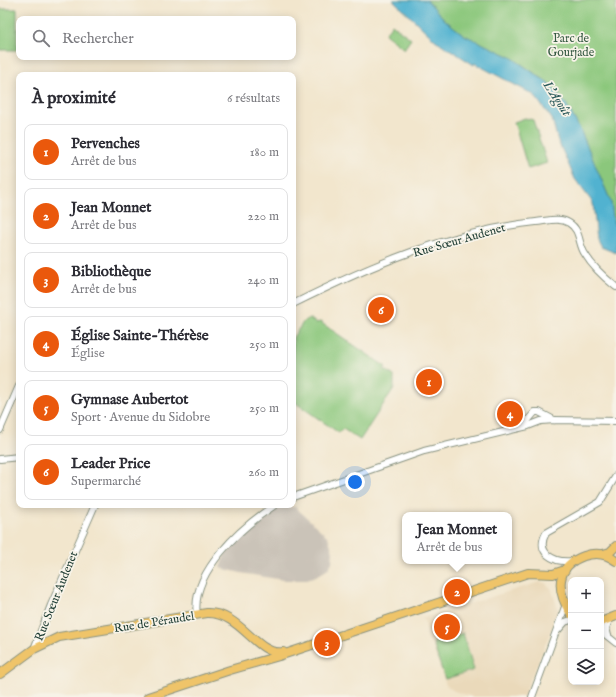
<!DOCTYPE html>
<html lang="fr">
<meta charset="utf-8">
<style>
body{margin:0;font-family:"IM FELL English",serif;background:#f7f7f7;color:#2b2b33}
.controls{position:absolute;right:12px;bottom:12px;display:grid;overflow:hidden;border-radius:8px;box-shadow:0 2px 10px #0003}
.controls button{width:36px;height:36px;display:grid;place-items:center;padding:0;border:0;border-bottom:1px solid #e1e1e2;background:#fff;color:#2b2b33;font:20px sans-serif}
.you{position:absolute;left:355px;top:482px;width:14px;height:14px;margin:-10px;border:3px solid #fff;border-radius:50%;background:#1a73e8;box-shadow:0 0 0 6px #1a73e833}
.badge{display:grid;place-items:center;width:26px;height:26px;border-radius:50%;background:#ea580c;color:#fff;font-size:13px;font-weight:700}
.pin{position:absolute;translate:-50% -50%;border:2px solid #fff;box-shadow:0 1px 4px #0006}
.popup{position:absolute;left:402px;top:512px;width:110px;height:52px;box-sizing:border-box;display:grid;place-content:center;border-radius:8px;background:#fff;filter:drop-shadow(0 1px 3px #0005);font-size:13px;white-space:nowrap;color:#7c7c81}
.popup b{font-size:15px;color:#2b2b33}
.popup::after{content:'';position:absolute;left:50%;top:100%;margin-left:-8px;border:8px solid transparent;border-top-color:#fff}
.list{margin:0;padding:0;list-style:none}
h2{display:flex;justify-content:space-between;align-items:center;height:52px;margin:0;padding:0 16px;font-size:17px}
h2 small{font-size:13px;font-weight:400;color:#7c7c81}
.list li{display:grid;grid-template-columns:26px 1fr auto;gap:12px;align-items:center;box-sizing:border-box;height:56px;margin:0 8px 8px;padding:0 8px;border:1px solid #e1e1e2;border-radius:8px}
.list b{display:block;font-size:15px;white-space:nowrap}
.list p{margin:0;font-size:13px;white-space:nowrap;color:#7c7c81}
.list em{font-size:13px;font-style:normal;color:#7c7c81}
.icon{flex:none;width:22px;height:22px;fill:none;stroke:currentColor;stroke-width:2;stroke-linecap:round;stroke-linejoin:round}
.map{position:relative;flex:none;width:616px;height:697px;overflow:hidden}
.search{position:absolute;background:#fff;box-shadow:0 2px 10px #0003;left:16px;top:16px;width:280px;height:44px;display:flex;align-items:center;gap:10px;box-sizing:border-box;padding:0 14px;border-radius:8px;color:#7c7c81;font-size:15px}
.panel{position:absolute;background:#fff;box-shadow:0 2px 10px #0003;left:16px;top:72px;width:280px;height:436px;border-radius:8px}
.map>svg:first-child{display:block}
.built{fill:#ead9ba}
.industrial{fill:#cac3b8}
.green{fill:#8bc77c;stroke:#558258}
.water{fill:#51b2d0;stroke:#387882}
.lines{fill:none;stroke-linecap:round;stroke-linejoin:round}
.minor-casing{stroke:#889280;stroke-width:8}
.major-casing{stroke:#889280;stroke-width:10}
.minor{stroke:#fff;stroke-width:6}
.major{stroke:#efc469;stroke-width:8}
.labels{text-anchor:middle;stroke-width:3.5;stroke-linejoin:round;paint-order:stroke}
.park-label{font-size:12px;fill:#355942;stroke:#f7f3e8}
.street-label{font-size:12px;fill:#1f3d34;stroke:#f7f3e8}
.water-label{font-size:13px;font-style:italic;fill:#2c5a5b;stroke:#f7f3e8}
</style>
<div class="map">
<svg width="616" height="697" viewBox="0 0 616 697">
<rect width="100%" height="100%" fill="#f7f3e8"/>
<filter id="ink" filterUnits="userSpaceOnUse"><feTurbulence type="fractalNoise" baseFrequency=".025" numOctaves="2"/><feDisplacementMap in="SourceGraphic" scale="8" xChannelSelector="R" yChannelSelector="G"/><feConvolveMatrix kernelMatrix="1 2 1 2 8 2 1 2 1" color-interpolation-filters="sRGB"/></filter>
<filter id="wash" filterUnits="userSpaceOnUse"><feTurbulence type="fractalNoise" baseFrequency=".012" numOctaves="4" result="noise"/><feDisplacementMap in="SourceGraphic" scale="16" xChannelSelector="R" yChannelSelector="G"/><feGaussianBlur stdDeviation="0.9" result="paint"/><feColorMatrix in="noise" values="0 0 0 0 0 0 0 0 0 0 0 0 0 0 0 0 0 1.4 0 .05"/><feComposite in="paint" operator="in"/></filter>
<g filter="url(#wash)">
<rect width="100%" height="100%" fill="#f2e6cd"/>
<path class="built" d="M540,582L545,583L551,588L559,612L523,697H473L454,691L446,685L423,618Z"/>
<path class="industrial" d="M280,506L295,507L328,537L333,552L332,562L328,569L319,575L304,580H283L241,573L220,568L225,554L242,534Z"/>
<g class="green">
<path d="M427,0H616V226L614,224L611,202L579,127L566,104L549,83L511,57L464,35L445,20Z"/>
<rect x="0" y="9" width="17" height="41"/>
<path d="M392,24L411,39L404,49L385,34Z"/>
<path d="M525,118L533,120L547,163L528,169L514,122Z"/>
<path d="M309,318L316,323L320,322L386,367L384,369L394,376V388L360,440L343,429L339,433L293,401V337L304,321Z"/>
<path d="M463,633L474,670L445,679L433,643Z"/>
</g>
<path class="water" d="M393,0H427L445,20L464,35L511,57L548,83L566,104L579,127L611,202L614,224L616,226V253L601,247L597,239L593,203L575,179L558,141L552,119L534,95L474,63V65L435,40Z"/>
</g>
<g filter="url(#ink)">
<g class="lines">
<g class="minor-casing">
<g id="minor">
<path d="M293,304C369,266 451,231 536,222C547,221 560,217 569,223C581,230 578,244 585,254C592,266 606,279 616,287"/>
<path d="M523,426L535,412H539L554,420"/>
<path d="M0,430L19,386"/>
<path d="M0,459L19,457"/>
<path d="M293,497L424,451L528,426L541,421L555,420L616,421"/>
<path d="M572,561C554,563 535,553 546,533L600,502L616,476"/>
<path d="M197,615C190,572 243,526 275,505"/>
<path d="M558,630L565,622L571,620"/>
<path d="M601,631L616,643"/>
<path d="M608,636L606,628L609,620"/>
<path d="M34,649L51,605L95,505"/>
<path d="M532,697L566,604"/>
</g>
</g>
<g class="major-casing">
<g id="major">
<path d="M603,554L610,552L616,546"/>
<path d="M571,614C556,591 555,566 584,556C596,552 606,553 616,561"/>
<path d="M601,622L616,616"/>
<path d="M0,674L34,649L59,637L207,613C241,612 257,657 283,652"/>
<path d="M148,697L230,670L279,656L528,573L553,574L565,570"/>
</g>
</g>
<use href="#minor" class="minor"/>
<use href="#major" class="major"/>
</g>
</g>
<g class="labels">
<g class="park-label">
<text x="571" y="42">Parc de<tspan x="571" dy="14">Gourjade</tspan></text>
</g>
<g class="street-label">
<text transform="translate(459 240) rotate(-16)" y="4">Rue Sœur Audenet</text>
<text transform="translate(56 596) rotate(-68)" y="4">Rue Sœur Audenet</text>
<text transform="translate(154 622) rotate(-9)" y="4">Rue de Péraudel</text>
</g>
<g class="water-label">
<text transform="translate(558 98) rotate(56)" y="5">L'Agoût</text>
</g>
</g>
</svg>
<div class="controls">
<button>+</button>
<button>−</button>
<button><svg class="icon" aria-label="layers" viewBox="0 0 24 24"><path d="M12 4l9 5-9 5-9-5zM3 14l9 5 9-5"/></svg></button>
</div>
<div class="you"></div>
<div class="pin badge" style="left:429px;top:382px">1</div>
<div class="pin badge" style="left:457px;top:592px">2</div>
<div class="popup"><b>Jean Monnet</b>Arrêt de bus</div>
<div class="pin badge" style="left:327px;top:643px">3</div>
<div class="pin badge" style="left:510px;top:414px">4</div>
<div class="pin badge" style="left:447px;top:627px">5</div>
<div class="pin badge" style="left:381px;top:310px">6</div>
<div class="search"><svg class="icon" aria-label="search" viewBox="0 0 24 24"><circle cx="10" cy="10" r="6"/><path d="M15 15l6 6"/></svg>Rechercher</div>
<section class="panel">
<h2>À proximité<small>6 résultats</small></h2>
<ul class="list">
<li><span class="badge">1</span><div><b>Pervenches</b><p>Arrêt de bus</p></div><em>180 m</em></li>
<li><span class="badge">2</span><div><b>Jean Monnet</b><p>Arrêt de bus</p></div><em>220 m</em></li>
<li><span class="badge">3</span><div><b>Bibliothèque</b><p>Arrêt de bus</p></div><em>240 m</em></li>
<li><span class="badge">4</span><div><b>Église Sainte-Thérèse</b><p>Église</p></div><em>250 m</em></li>
<li><span class="badge">5</span><div><b>Gymnase Aubertot</b><p>Sport · Avenue du Sidobre</p></div><em>250 m</em></li>
<li><span class="badge">6</span><div><b>Leader Price</b><p>Supermarché</p></div><em>260 m</em></li>
</ul>
</section>
</div>
